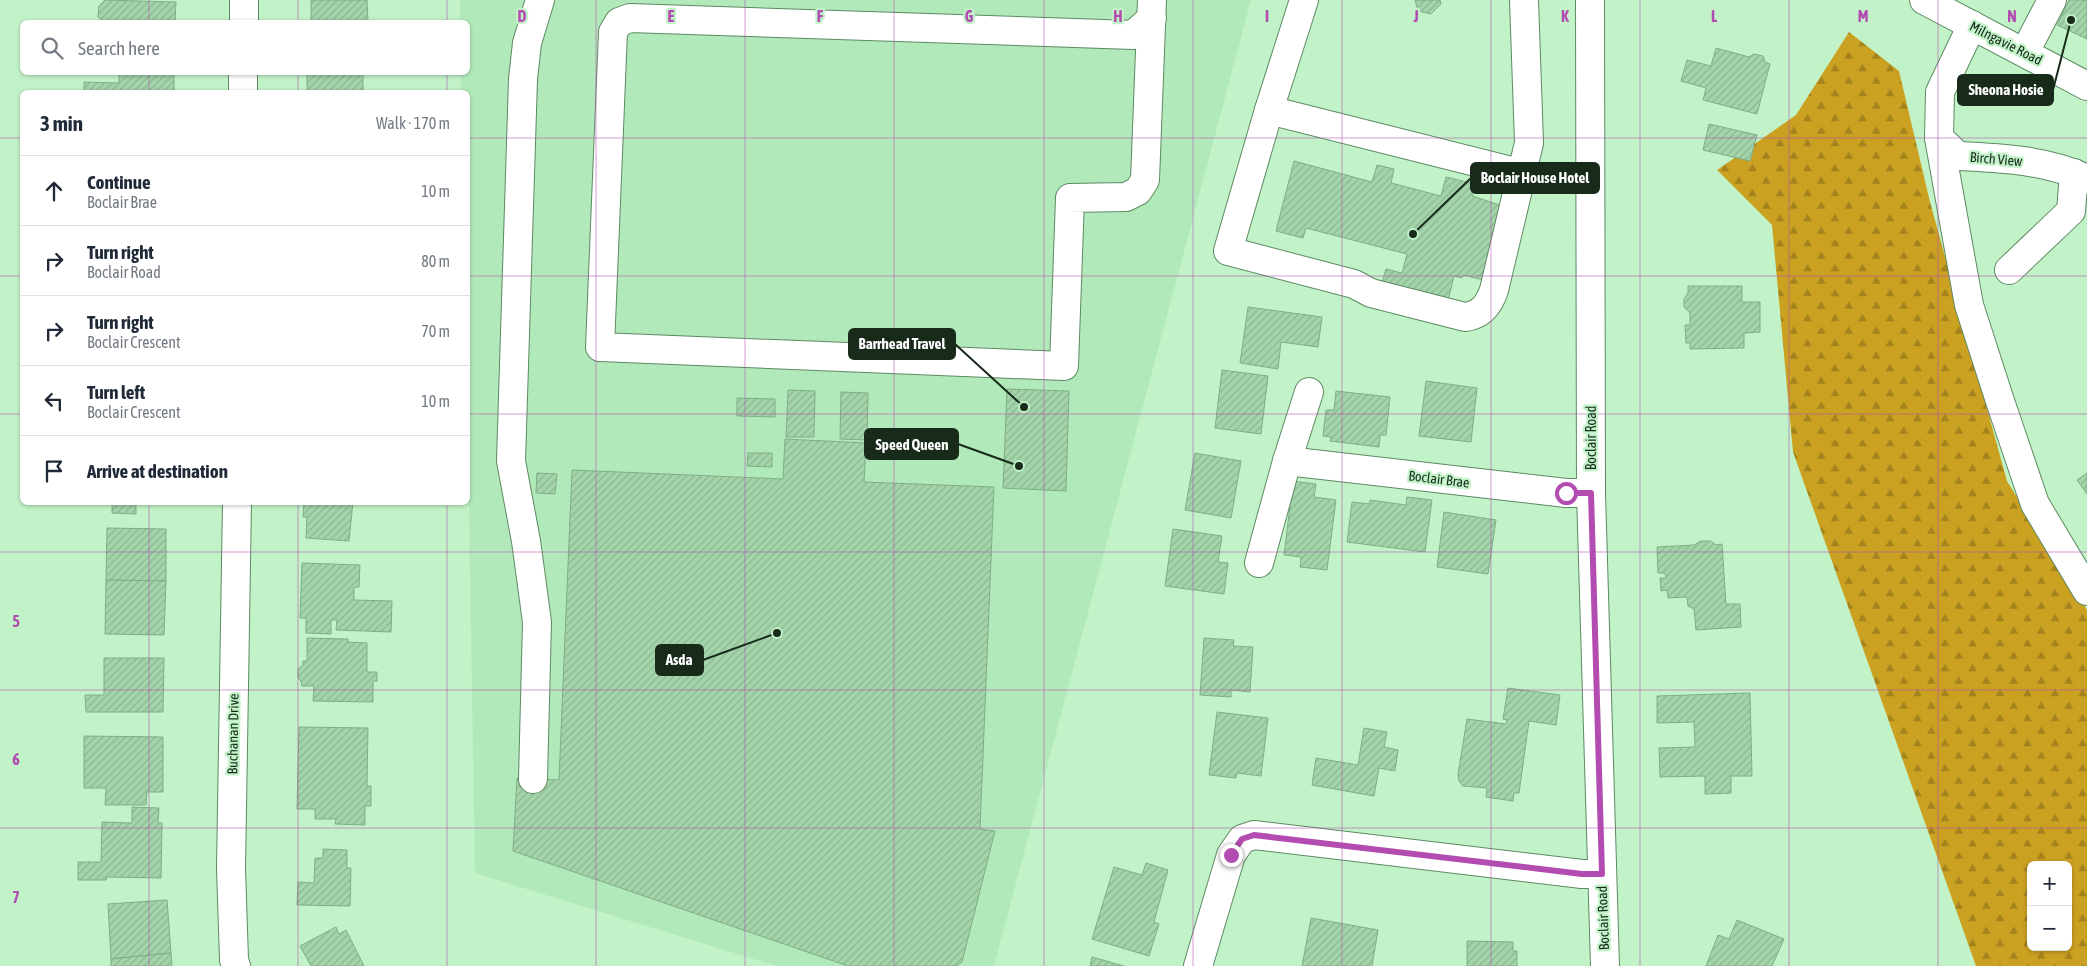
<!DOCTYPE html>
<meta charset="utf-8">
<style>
body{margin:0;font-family:"Asap Condensed",sans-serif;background:#f2f2f3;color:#1f2937}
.controls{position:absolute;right:15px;bottom:15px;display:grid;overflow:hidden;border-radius:8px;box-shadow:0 1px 4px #0004}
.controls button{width:45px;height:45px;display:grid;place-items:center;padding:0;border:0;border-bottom:1px solid #e0e1e3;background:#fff;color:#1f2937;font:25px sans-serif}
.stop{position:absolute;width:15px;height:15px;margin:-11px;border:4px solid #b24cb0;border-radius:50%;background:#fff}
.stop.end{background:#b24cb0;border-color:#fff;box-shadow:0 1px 5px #0008}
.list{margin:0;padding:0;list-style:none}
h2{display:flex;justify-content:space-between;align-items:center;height:65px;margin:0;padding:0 20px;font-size:21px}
h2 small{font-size:16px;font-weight:400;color:#747a83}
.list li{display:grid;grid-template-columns:32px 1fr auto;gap:15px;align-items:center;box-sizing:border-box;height:70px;padding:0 20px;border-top:1px solid #e0e1e3}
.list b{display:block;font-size:19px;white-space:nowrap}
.list p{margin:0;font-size:16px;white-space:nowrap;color:#747a83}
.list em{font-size:16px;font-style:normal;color:#747a83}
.icon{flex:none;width:28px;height:28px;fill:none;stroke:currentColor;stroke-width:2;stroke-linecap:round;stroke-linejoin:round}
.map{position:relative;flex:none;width:2087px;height:966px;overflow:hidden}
.search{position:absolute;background:#fff;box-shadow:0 1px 4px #0004;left:20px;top:20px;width:450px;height:55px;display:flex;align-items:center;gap:12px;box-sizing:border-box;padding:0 18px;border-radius:8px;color:#747a83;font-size:19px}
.panel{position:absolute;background:#fff;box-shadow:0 1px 4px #0004;left:20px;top:90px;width:450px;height:415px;border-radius:8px}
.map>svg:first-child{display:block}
.built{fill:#b2e9ba}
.forest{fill:url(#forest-firs);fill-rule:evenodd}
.building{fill:url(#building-hatch);stroke:#7fae86}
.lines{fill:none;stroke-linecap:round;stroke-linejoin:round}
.minor-casing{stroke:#5c8a63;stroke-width:30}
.major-casing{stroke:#5c8a63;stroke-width:30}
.minor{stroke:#fff;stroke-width:28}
.major{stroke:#fff;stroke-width:28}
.route{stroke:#b24cb0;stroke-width:6}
.grid{fill:none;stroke:#b24cb0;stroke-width:1;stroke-opacity:0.55}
.labels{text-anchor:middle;stroke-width:4.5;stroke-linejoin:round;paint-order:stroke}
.street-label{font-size:14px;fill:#182b1b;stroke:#c2f3c8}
.grid-label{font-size:16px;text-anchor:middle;font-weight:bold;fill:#b24cb0;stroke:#c2f3c8;stroke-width:4.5;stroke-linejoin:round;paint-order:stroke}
.leader{fill:none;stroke:#182b1b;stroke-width:2}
.callout-dot{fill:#182b1b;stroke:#c2f3c8;stroke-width:2}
.callout{fill:#182b1b;stroke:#182b1b;stroke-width:2}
.callout-label{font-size:15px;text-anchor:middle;font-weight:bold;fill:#fff}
</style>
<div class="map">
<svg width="2087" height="966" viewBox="0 0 2087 966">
<defs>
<pattern id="forest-firs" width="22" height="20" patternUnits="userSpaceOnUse" patternTransform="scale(1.25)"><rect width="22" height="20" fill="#cba122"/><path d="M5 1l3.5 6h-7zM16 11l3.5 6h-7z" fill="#a4831d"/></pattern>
<pattern id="building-hatch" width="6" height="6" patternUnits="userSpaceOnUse" patternTransform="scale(1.25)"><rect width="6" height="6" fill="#a3d4aa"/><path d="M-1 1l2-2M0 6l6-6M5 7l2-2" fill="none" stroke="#8cb692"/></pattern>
</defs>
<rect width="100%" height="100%" fill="#c2f3c8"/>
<path class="built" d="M460,0H1251L994,966H776L475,873L468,455V92H461V73L468,72V22H460Z"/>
<path class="forest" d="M1849,32L1899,71L1930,202L2007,481L2087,610V966H1976L1793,452L1772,225L1717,170L1796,115ZM2031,865H2068V947H2031Z"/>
<g class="building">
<path d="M105,0L176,2L175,22H106L98,17L99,6Z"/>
<path d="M311,0H367L368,22H311Z"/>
<path d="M1415,0H1440L1441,4L1431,14L1418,11Z"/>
<path d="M2069,0H2087V39L2057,25Z"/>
<path d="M1716,48L1749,57L1754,54L1763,56L1765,62L1770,64L1757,114L1703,100L1706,88L1681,81L1687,60L1711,66Z"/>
<path d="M119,72H174V92H84V82L119,83Z"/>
<rect x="307" y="72" width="56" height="20"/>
<path d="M1709,124L1757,135L1750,161L1703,150Z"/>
<path d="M1294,161L1372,182L1377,165L1394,169L1391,183L1441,196L1446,177L1475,184L1472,196L1506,207L1487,281L1463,275L1462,278L1454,276L1447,305L1381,286L1386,269L1402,273L1407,254L1306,228L1303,238L1276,231Z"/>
<path d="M1688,286H1742V302H1760V332L1744,333V348L1690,349V343H1686L1685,325H1690V313L1684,307V299L1688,293Z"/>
<path d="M1248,307L1322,317L1318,347L1281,342L1278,369L1240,363Z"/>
<path d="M1222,370L1268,376L1261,434L1215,428Z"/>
<path d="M1426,381L1477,388L1471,442L1419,436Z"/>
<path d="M1007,389L1069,391L1066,491L1003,488Z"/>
<path d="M788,390L815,391L814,437H786Z"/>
<path d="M1336,391L1390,397L1386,435H1380L1379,447L1330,441L1331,437L1323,436L1326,410H1334Z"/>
<path d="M841,392L868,393L867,440L840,439Z"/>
<path d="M737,398L775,399V417L737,416Z"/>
<path d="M785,439L866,443L864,482L994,487L980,829L995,831L962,962L956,966H848L513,851L517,778L559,780L572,470L783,479Z"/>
<path d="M748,453H772V467L747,466Z"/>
<path d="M1195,453L1241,461L1231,518L1185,510Z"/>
<path d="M537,473L557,474L555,494L536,493Z"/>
<path d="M2087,473V494L2077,480Z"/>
<path d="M1293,481L1316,484L1314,497L1336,500L1327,570L1300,567L1301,557L1284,555Z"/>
<path d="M1407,497L1432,500L1425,552L1347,542L1352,502L1369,504L1370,500L1406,505Z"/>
<path d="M112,502H136V514L112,513Z"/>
<path d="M304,502H353L349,541L306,538L307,517H303Z"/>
<path d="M1444,512L1496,520L1488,574L1437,567Z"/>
<path d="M107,528L166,529V581L106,580Z"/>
<path d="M1173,529L1222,536L1218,562L1228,563L1224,594L1165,586Z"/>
<path d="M1701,541H1711L1716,545L1722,544L1726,604H1740L1741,627L1696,630L1694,609L1688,606L1687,597L1668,598L1667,590L1661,591L1660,578H1666L1665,573H1658L1657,547L1694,545Z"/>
<path d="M302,563L360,565L359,587H354V600L392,601L391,632L336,630L337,620H331V634L306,633V618H300Z"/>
<path d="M106,580L166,581L164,635L105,634Z"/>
<path d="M307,638L348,639V642L367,643V672H377V681H373V702L313,701L314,686H302L301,681L298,678V669L303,665V661H307Z"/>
<path d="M1204,638L1234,640L1233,646L1253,647L1250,692L1231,690V697L1200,695Z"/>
<path d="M104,658H164L163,712H86L85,695H104Z"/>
<path d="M1508,688L1560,695L1556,725L1529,721L1519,793H1514L1513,801L1486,797L1487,788L1463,786L1459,781L1458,774L1467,719L1506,724L1507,720L1503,719Z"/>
<path d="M1750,693L1752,776H1731V793L1705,794V776L1660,777L1659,748L1695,747L1694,722L1657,723V696Z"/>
<path d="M1217,712L1268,718L1261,776L1237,773L1236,778L1209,775Z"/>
<path d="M299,727L368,728L367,786H371V806H365V825L335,824L336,819H315V809H297Z"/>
<path d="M1364,728L1387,732L1384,747L1398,750L1395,771L1379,768L1374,796L1312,785L1316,758L1358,765Z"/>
<path d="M84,736L163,737V792H147L146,805H105L106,788H84Z"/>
<path d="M132,807L159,808L158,823H162L161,878L107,877L106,880H78V862H101L102,822L132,823Z"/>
<path d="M323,849L347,850V868H351L350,906L297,905L298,882L314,883L315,858H323Z"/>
<path d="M1146,863L1168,870L1154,922L1159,924L1149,956L1092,939L1114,867L1142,875Z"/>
<path d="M167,900L171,953L111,959L108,904Z"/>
<path d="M1311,918L1378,930L1372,966H1302Z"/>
<path d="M1737,920L1784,939L1772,966H1706L1718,935L1729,939Z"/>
<path d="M336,927L339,934L346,930L364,966H311L300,946Z"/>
<path d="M1467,941L1513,942V951H1517V966H1467Z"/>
<path d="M171,953L172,966H111V959Z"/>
<path d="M1092,957L1124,966H1090Z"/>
</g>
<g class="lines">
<g class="minor-casing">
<g id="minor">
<path d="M1304,0L1269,110L1523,174"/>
<path d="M1152,18L1133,35L630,18L619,22L613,32L600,347L1064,366L1070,198L1126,197L1138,191L1145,180L1152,0"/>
<path d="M244,22V0"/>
<path d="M1972,25L1940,92L1939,138L1958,156C2002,158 2047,160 2087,179"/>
<path d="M2025,52L2052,0"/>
<path d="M243,92V72"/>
<path d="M1269,110L1228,251L1354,284L1371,293L1465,317C1481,315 1489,305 1494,290L1529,143L1524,0"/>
<path d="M1939,138L1969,305L2000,401L2035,504L2087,591"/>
<path d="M2009,270L2071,211L2074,173"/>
<path d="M1287,461L1566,493H1591"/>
<path d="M1259,563L1287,461L1309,392"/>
<path d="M533,779L537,622L526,541L511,461L523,79L527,43L540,0"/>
<path d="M236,966L234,960L231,869L237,502"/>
<path d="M1198,966L1231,855L1242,839L1254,835L1582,874H1602"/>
</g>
</g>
<g class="major-casing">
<g id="major">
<path d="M1590,0L1591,493L1605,966"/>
<path d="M1924,0L2087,86"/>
</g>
</g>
<use href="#minor" class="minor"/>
<use href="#major" class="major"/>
</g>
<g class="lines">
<path class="route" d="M1231,855L1242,839L1254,835L1582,874H1602L1591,493H1566"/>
</g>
<path class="grid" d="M149,0V22M298,0V22M447,0V22M596,0V966M745,0V966M894,0V966M1044,0V966M1193,0V966M1342,0V966M1491,0V966M1640,0V966M1789,0V966M1938,0V966M149,72V92M298,72V92M447,72V92M0,138H22M468,138H2087M0,276H22M468,276H2087M0,414H22M468,414H2087M149,502V966M298,502V966M447,502V966M0,552H2087M0,690H2087M0,828H2087"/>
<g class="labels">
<g class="street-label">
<text transform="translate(2006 43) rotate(27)" y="5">Milngavie Road</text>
<text transform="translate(1996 159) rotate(5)" y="5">Birch View</text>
<text transform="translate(1591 438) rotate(-90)" y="5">Boclair Road</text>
<text transform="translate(1439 479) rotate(7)" y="5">Boclair Brae</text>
<text transform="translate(233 734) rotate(-89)" y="5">Buchanan Drive</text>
<text transform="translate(1603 918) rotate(-92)" y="5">Boclair Road</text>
</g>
</g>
<g class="grid-label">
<text x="522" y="22">D</text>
<text x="671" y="22">E</text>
<text x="820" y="22">F</text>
<text x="969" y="22">G</text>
<text x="1118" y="22">H</text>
<text x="1267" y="22">I</text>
<text x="1416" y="22">J</text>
<text x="1565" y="22">K</text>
<text x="1714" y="22">L</text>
<text x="1863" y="22">M</text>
<text x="2012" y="22">N</text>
<text x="16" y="627">5</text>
<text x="16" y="765">6</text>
<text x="16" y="903">7</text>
</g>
<path class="leader" d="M2071 20L2053 90M1413 234L1471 178M1024 407L955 344M1019 466L958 444M777 633L703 660"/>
<g class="callout-dot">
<circle cx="2071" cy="20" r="5"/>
<circle cx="1413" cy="234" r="5"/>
<circle cx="1024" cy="407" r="5"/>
<circle cx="1019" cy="466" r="5"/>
<circle cx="777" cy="633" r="5"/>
</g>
<g class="callout">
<rect x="1958" y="75" width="95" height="30" rx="5"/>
<rect x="1471" y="163" width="128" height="30" rx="5"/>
<rect x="849" y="329" width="106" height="30" rx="5"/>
<rect x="865" y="429" width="93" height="30" rx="5"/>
<rect x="656" y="645" width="47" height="30" rx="5"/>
</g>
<g class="callout-label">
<text x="2006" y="95">Sheona Hosie</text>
<text x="1535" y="183">Boclair House Hotel</text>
<text x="902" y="349">Barrhead Travel</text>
<text x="912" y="450">Speed Queen</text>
<text x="679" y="665">Asda</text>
</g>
</svg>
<div class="controls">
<button>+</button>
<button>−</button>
</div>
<div class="stop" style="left:1566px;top:493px"></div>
<div class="stop end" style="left:1231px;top:855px"></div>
<div class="search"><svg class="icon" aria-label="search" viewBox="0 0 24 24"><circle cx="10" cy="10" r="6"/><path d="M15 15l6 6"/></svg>Search here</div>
<section class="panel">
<h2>3 min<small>Walk · 170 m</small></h2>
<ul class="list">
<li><svg class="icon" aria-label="ahead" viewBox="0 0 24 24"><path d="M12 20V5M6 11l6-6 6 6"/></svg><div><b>Continue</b><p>Boclair Brae</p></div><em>10 m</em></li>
<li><svg class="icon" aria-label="right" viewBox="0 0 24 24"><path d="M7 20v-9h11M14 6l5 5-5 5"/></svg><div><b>Turn right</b><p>Boclair Road</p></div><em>80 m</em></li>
<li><svg class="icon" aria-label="right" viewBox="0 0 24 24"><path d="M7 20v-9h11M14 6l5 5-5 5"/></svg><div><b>Turn right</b><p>Boclair Crescent</p></div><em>70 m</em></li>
<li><svg class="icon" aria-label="left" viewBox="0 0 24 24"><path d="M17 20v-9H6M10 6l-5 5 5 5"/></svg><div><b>Turn left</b><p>Boclair Crescent</p></div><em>10 m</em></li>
<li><svg class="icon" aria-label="arrive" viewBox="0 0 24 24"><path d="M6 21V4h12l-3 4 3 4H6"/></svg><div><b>Arrive at destination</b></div></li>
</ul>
</section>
</div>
